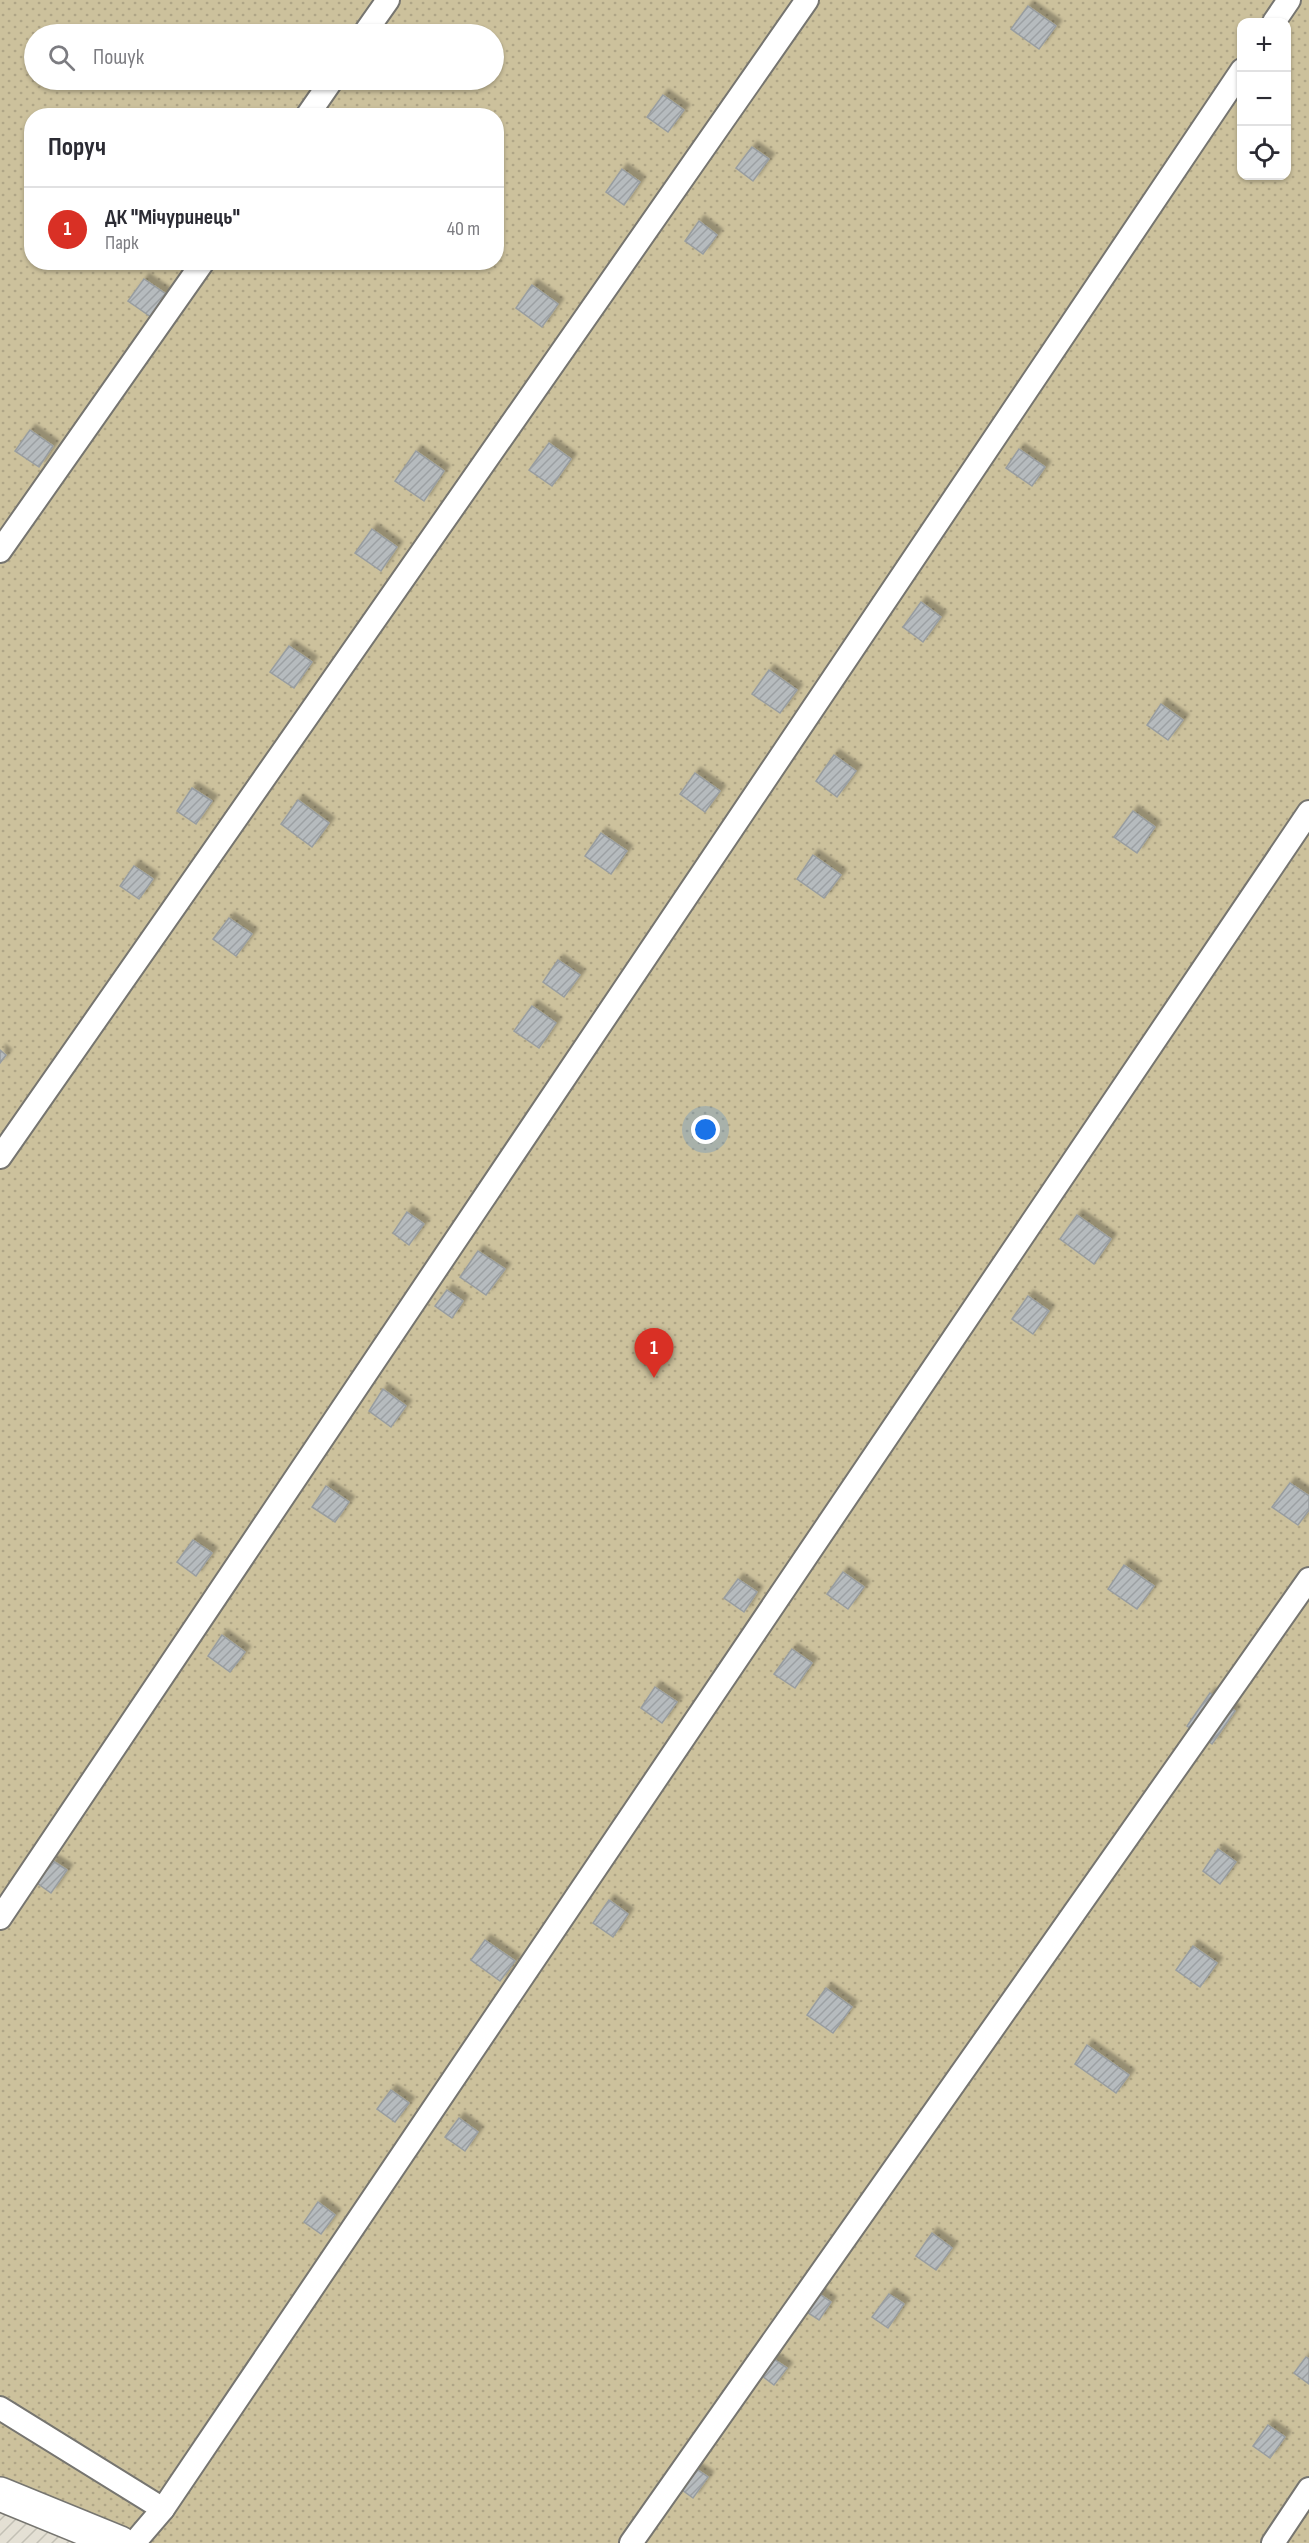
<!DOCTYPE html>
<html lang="uk">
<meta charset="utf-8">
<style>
body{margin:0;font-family:"Sofia Sans Condensed",sans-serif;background:#f2f2f3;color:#2b2b33}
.controls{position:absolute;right:18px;top:18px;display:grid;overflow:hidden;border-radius:12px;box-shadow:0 2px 4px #0004}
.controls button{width:54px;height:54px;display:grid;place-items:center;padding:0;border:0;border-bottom:2px solid #e1e1e2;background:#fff;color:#2b2b33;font:30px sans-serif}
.you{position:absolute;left:706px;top:1130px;width:21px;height:21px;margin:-15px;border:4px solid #fff;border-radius:50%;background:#1a73e8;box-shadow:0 0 0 9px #1a73e833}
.badge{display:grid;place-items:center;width:39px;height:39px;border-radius:50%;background:#d93025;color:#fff;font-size:20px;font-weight:700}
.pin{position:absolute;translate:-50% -50px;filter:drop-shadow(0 2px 3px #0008)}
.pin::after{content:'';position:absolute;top:32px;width:21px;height:18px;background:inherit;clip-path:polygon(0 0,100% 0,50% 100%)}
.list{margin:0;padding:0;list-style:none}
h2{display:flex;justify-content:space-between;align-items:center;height:78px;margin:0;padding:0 24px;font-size:26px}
h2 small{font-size:20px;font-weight:400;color:#7c7c81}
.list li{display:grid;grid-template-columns:39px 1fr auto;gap:18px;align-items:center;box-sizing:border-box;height:84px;padding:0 24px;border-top:2px solid #e1e1e2}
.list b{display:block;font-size:22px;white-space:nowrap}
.list p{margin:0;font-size:20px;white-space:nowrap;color:#7c7c81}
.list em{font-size:20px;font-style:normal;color:#7c7c81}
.icon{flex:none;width:33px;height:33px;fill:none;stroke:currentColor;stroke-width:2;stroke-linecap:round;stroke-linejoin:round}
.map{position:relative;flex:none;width:1309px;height:2543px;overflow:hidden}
.search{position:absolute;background:#fff;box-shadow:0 2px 4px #0004;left:24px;top:24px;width:480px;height:66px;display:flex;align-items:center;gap:15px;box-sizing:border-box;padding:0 21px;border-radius:33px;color:#7c7c81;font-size:22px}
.panel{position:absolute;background:#fff;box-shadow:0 2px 4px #0004;left:24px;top:108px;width:480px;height:162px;border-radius:24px}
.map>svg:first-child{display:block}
.industrial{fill:url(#industrial-furrows)}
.garden{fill:url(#garden-dots);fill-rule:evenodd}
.building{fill:url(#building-hatch);stroke:#989da0;stroke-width:1.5;filter:url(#shadow)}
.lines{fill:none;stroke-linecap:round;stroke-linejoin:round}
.service-casing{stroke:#767570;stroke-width:26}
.minor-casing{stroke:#767570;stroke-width:36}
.service{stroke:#fff;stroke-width:22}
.minor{stroke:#fff;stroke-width:33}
</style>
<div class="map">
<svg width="1309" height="2543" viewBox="0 0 1309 2543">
<defs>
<pattern id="industrial-furrows" width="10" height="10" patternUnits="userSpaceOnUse" patternTransform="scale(1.5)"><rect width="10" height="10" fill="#e4e0d4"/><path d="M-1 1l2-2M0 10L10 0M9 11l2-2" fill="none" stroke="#c3c0b5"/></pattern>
<pattern id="garden-dots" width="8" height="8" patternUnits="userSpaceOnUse" patternTransform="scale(1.5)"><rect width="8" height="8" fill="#ccc19c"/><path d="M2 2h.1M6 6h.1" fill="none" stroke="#afa586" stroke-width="1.8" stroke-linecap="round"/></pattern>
<pattern id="building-hatch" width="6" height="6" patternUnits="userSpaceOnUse" patternTransform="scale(1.5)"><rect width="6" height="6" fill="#b6bbbe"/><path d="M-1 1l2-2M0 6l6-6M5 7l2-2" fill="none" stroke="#9ca0a3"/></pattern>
<filter id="shadow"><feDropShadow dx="5.5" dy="-5.5" stdDeviation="1.5" flood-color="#0004"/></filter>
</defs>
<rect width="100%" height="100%" fill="#eeede7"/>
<path class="industrial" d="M0,2494L120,2543H0Z"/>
<path class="garden" d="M0,0H1309V2543H120L0,2494ZM1242,22H1286V176H1242ZM34,34H494V80H34ZM32,116H496V262H32Z"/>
<g class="building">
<path d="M1028,6L1056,26L1039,49L1011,29Z"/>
<path d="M663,95L684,110L668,132L647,117Z"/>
<path d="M752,147L769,159L753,181L736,168Z"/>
<path d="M622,169L640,182L624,205L606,192Z"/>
<path d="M699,221L717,235L703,254L685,241Z"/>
<path d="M144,279L166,294L151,317L128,301Z"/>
<path d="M532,285L558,304L542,327L516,308Z"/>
<path d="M30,430L53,446L39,467L15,451Z"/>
<path d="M549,443L571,459L552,486L529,470Z"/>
<path d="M1019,449L1045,467L1032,486L1006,468Z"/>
<path d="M416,451L444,471L424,501L395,481Z"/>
<path d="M372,529L397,547L381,571L355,553Z"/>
<path d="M921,602L941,617L923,642L903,627Z"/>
<path d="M289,646L312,662L294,688L270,672Z"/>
<path d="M769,670L797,690L780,713L752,694Z"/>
<path d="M1161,704L1183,720L1168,740L1147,725Z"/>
<path d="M834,755L856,771L837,797L816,781Z"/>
<path d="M695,773L720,791L705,812L680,794Z"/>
<path d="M192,788L212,801L196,824L177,811Z"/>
<path d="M298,800L329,823L312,847L281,824Z"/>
<path d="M1133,811L1155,827L1137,853L1114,837Z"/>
<path d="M601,833L627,851L611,874L585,856Z"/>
<path d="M813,855L841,875L824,898L797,879Z"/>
<path d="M134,866L153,879L139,899L120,886Z"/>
<path d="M229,918L252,934L236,956L213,939Z"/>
<path d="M558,960L580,975L564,997L543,982Z"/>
<path d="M532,1006L556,1023L539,1048L514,1031Z"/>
<path d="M0,1050L6,1055L0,1063Z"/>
<path d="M407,1212L424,1224L409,1245L393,1233Z"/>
<path d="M1077,1215L1111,1239L1094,1264L1060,1239Z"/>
<path d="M478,1251L505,1269L486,1295L460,1277Z"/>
<path d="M447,1290L463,1301L452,1318L435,1306Z"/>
<path d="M1028,1296L1049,1311L1033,1334L1012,1319Z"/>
<path d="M383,1389L406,1406L391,1427L369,1411Z"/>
<path d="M1290,1483L1309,1496V1510L1298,1525L1272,1507Z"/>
<path d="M326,1486L349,1502L335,1522L312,1507Z"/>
<path d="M193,1540L212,1553L196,1576L177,1562Z"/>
<path d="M1124,1565L1154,1586L1137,1609L1108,1589Z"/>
<path d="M843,1572L864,1587L848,1609L827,1594Z"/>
<path d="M738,1579L757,1592L744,1612L724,1598Z"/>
<path d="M222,1635L245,1652L230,1672L208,1656Z"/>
<path d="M792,1649L812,1663L795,1688L774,1674Z"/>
<path d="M655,1687L677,1702L662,1723L641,1708Z"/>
<path d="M1210,1693L1235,1711L1212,1744L1187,1726Z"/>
<path d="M1218,1849L1236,1862L1220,1884L1203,1871Z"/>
<path d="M53,1861L67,1870L51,1893L37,1883Z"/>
<path d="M609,1900L628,1914L613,1937L593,1923Z"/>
<path d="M485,1940L515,1961L500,1981L471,1960Z"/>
<path d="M1193,1946L1217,1963L1200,1987L1176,1970Z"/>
<path d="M826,1988L852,2007L833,2033L807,2015Z"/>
<path d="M1087,2045L1129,2075L1116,2093L1075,2064Z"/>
<path d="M391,2090L409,2103L395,2122L377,2109Z"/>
<path d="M459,2118L478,2132L465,2151L445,2137Z"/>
<path d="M318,2202L335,2215L321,2234L304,2222Z"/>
<path d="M932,2233L952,2248L936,2270L916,2256Z"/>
<path d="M812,2289L831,2302L819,2320L799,2307Z"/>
<path d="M889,2294L904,2304L888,2328L872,2317Z"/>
<path d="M769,2356L787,2368L774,2385L757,2372Z"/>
<path d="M1306,2357L1309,2359V2384L1294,2373Z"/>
<path d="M1268,2425L1285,2437L1270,2458L1253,2446Z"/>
<path d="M689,2464L708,2477L693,2498L674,2484Z"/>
</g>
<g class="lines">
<g class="service-casing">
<g id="service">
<path d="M1274,22L1289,0"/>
<path d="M364,34L388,0"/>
<path d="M307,116L332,80"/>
<path d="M0,551L203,262"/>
<path d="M0,1157L807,0"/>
<path d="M0,1918L1242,70"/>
<path d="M0,2408L163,2509"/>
<path d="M134,2543L163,2509L1309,812"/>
<path d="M631,2543L1309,1579"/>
<path d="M1273,2543L1309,2489"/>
</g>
</g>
<g class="minor-casing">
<path id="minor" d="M0,2494L120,2543"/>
</g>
<use href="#service" class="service"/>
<use href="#minor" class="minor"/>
</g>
</svg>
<div class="controls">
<button>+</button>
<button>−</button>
<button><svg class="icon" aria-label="locate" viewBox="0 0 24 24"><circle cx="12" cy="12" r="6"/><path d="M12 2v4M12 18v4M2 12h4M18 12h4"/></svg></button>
</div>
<div class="you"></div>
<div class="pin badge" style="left:654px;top:1378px">1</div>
<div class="search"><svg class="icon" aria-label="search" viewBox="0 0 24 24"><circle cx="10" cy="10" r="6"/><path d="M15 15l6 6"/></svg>Пошук</div>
<section class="panel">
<h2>Поруч<small></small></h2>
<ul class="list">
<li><span class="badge">1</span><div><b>ДК &quot;Мічуринець&quot;</b><p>Парк</p></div><em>40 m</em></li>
</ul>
</section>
</div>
